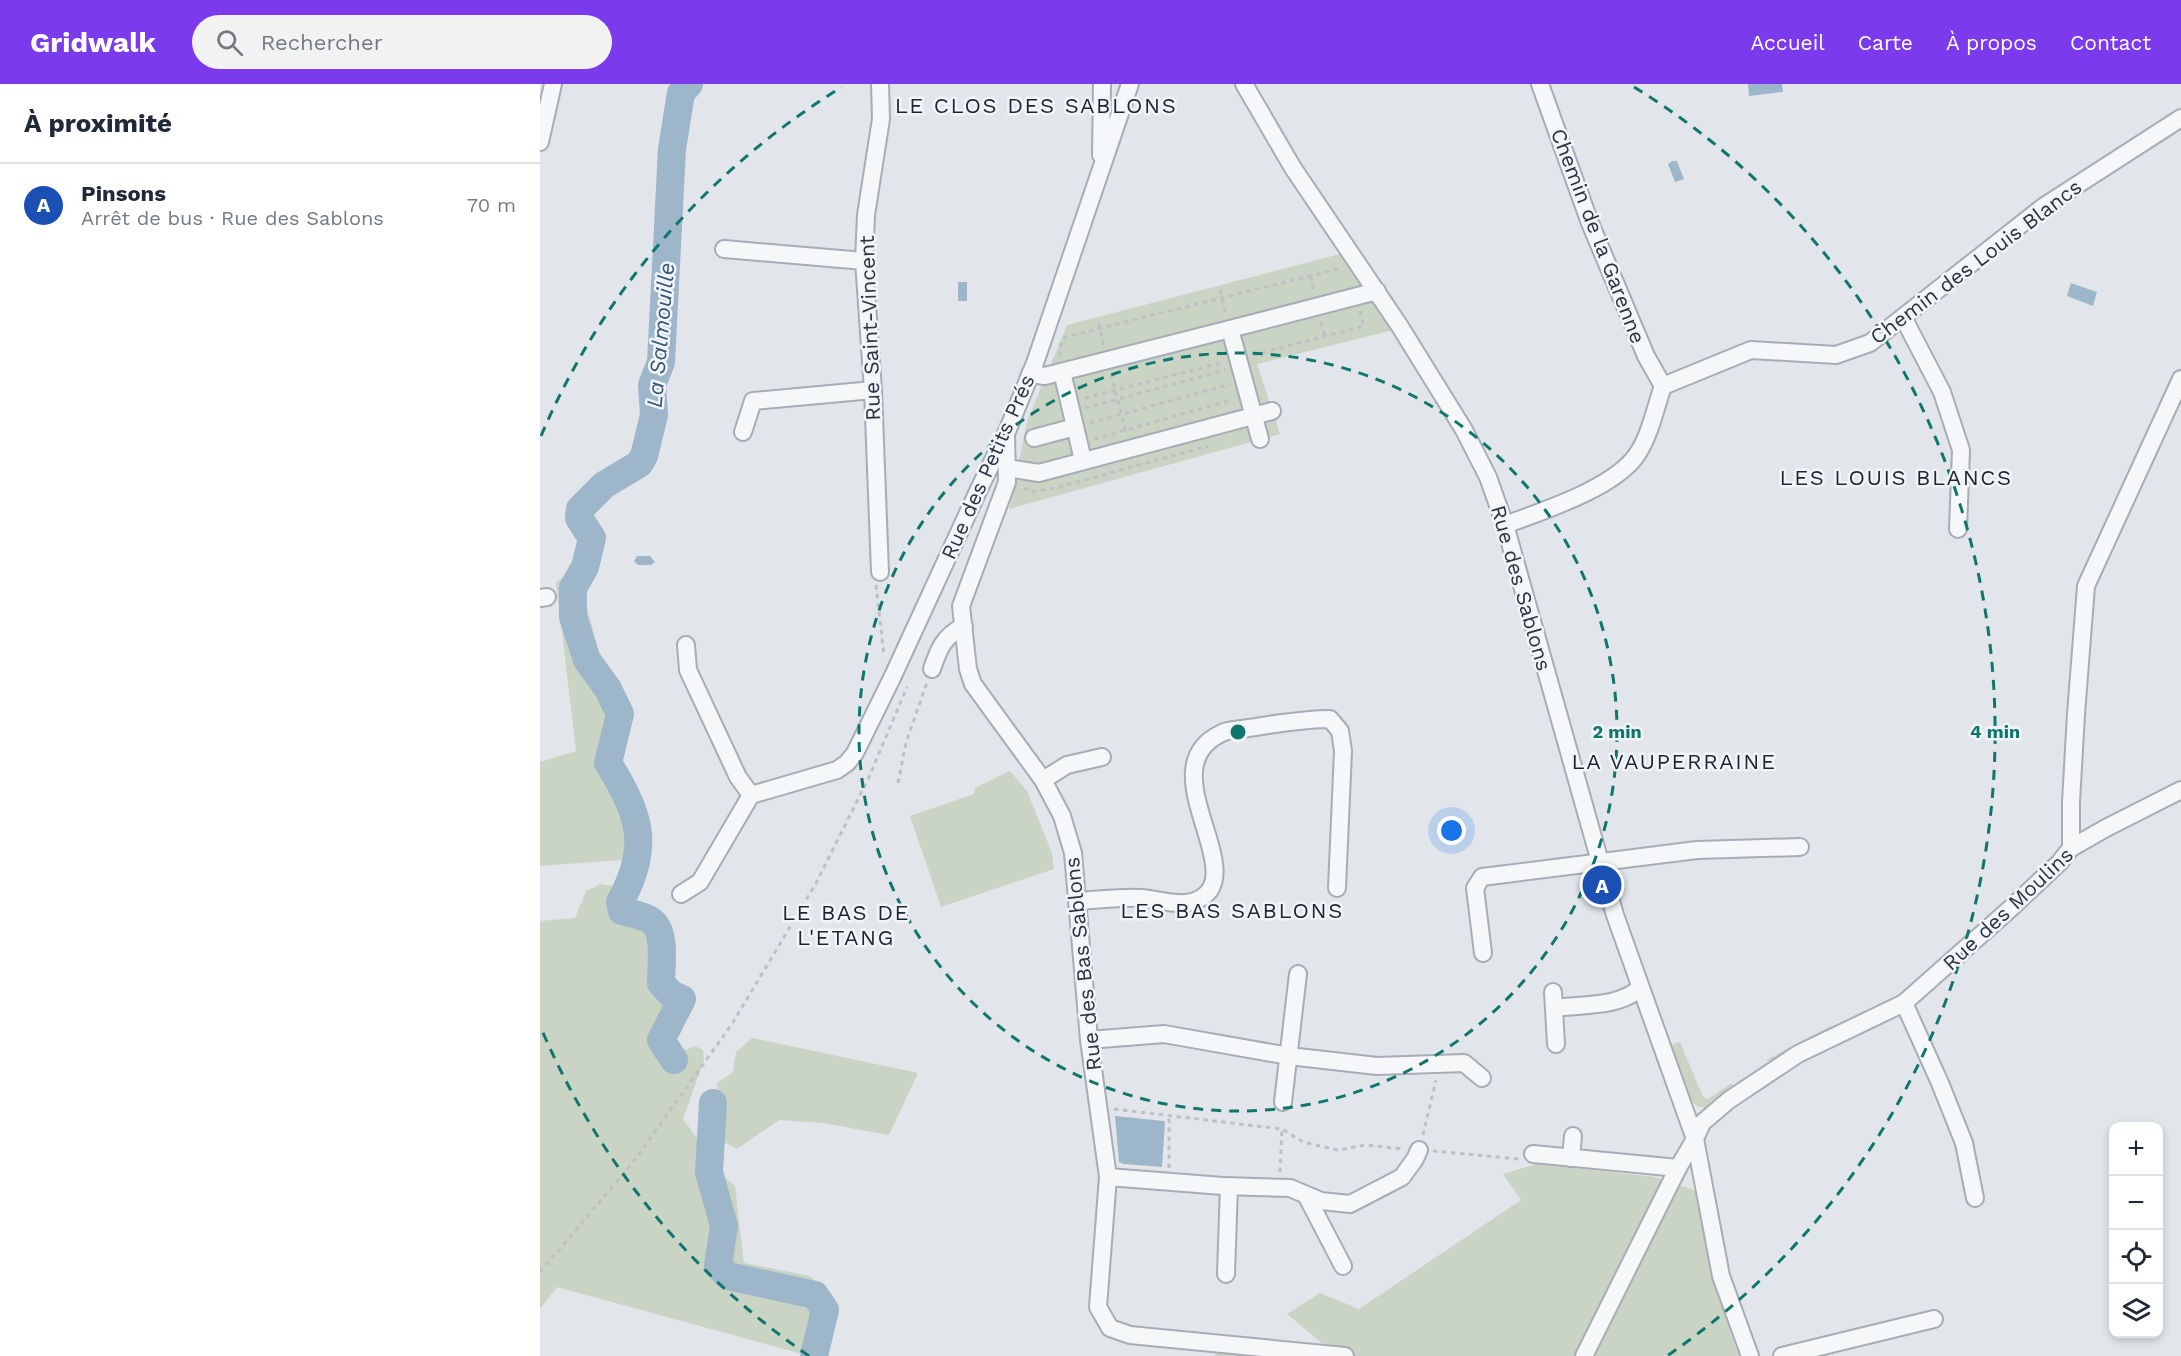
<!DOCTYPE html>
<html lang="fr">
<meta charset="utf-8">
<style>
body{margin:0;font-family:"Work Sans",sans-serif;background:#f2f2f3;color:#1f2937}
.controls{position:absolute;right:18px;bottom:18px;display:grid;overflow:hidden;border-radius:12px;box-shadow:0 3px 9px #0003}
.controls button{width:54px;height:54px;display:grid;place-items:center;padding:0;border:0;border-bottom:2px solid #e0e1e3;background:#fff;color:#1f2937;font:30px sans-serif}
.you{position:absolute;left:912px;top:747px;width:21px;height:21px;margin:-15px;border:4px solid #fff;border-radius:50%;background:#1a73e8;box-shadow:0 0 0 9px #1a73e833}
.badge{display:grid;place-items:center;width:39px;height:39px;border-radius:50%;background:#7c3aed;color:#fff;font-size:20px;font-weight:700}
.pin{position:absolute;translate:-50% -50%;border:3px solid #fff;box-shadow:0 2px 6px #0006}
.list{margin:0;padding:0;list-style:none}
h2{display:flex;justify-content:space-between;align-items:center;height:78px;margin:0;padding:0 24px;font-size:26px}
h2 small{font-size:20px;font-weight:400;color:#747a83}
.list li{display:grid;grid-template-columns:39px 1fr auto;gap:18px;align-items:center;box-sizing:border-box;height:84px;padding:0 24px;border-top:2px solid #e0e1e3}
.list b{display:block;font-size:22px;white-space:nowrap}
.list p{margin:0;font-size:20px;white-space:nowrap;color:#747a83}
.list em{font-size:20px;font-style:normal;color:#747a83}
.icon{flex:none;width:33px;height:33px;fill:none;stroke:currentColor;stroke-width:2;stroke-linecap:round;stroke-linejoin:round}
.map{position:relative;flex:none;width:1641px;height:1272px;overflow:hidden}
header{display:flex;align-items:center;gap:36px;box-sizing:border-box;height:84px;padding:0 30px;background:#7c3aed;color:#fff}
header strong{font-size:28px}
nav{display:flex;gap:33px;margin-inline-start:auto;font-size:21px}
.search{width:420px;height:54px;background:#f2f2f3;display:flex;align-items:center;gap:15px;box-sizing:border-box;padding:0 21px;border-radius:33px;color:#747a83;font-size:22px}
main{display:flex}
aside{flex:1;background:#fff}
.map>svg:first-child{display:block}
.green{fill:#c9d4c4}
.water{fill:#9eb6ca}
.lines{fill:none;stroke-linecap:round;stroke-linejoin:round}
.river{stroke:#9eb6ca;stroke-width:28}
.minor-casing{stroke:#a7adb5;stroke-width:20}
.path{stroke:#bcc1c6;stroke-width:3;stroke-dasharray:4.5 4.5;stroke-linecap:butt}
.minor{stroke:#f5f7f9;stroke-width:16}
.ring{fill:none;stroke:#0f766e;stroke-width:3;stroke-dasharray:10 8}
.labels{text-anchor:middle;stroke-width:5;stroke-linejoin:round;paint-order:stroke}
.street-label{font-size:21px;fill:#2a3543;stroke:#f2f5f8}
.neighbourhood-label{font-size:22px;letter-spacing:1.5px;fill:#1c2634;stroke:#f2f5f8}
.water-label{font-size:22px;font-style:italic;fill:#345677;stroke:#f2f5f8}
.centre{fill:#0f766e;stroke:#f2f5f8;stroke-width:3}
.ring-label{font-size:18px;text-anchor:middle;font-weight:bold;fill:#0f766e;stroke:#f2f5f8;stroke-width:5;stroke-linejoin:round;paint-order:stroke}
</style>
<header>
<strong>Gridwalk</strong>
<div class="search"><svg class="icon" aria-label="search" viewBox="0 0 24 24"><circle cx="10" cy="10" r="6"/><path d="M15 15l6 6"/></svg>Rechercher</div>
<nav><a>Accueil</a><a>Carte</a><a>À propos</a><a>Contact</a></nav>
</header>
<main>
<aside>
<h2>À proximité<small></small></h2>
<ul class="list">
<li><span class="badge" style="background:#1a4fb4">A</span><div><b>Pinsons</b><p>Arrêt de bus · Rue des Sablons</p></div><em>70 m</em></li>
</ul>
</aside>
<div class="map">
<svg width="1641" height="1272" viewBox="0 0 1641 1272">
<rect width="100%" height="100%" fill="#e2e6eb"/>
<g class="green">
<path d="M800,170L853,246L717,280L740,350L469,425L487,337L527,241Z"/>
<path d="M31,489L40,497L69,606L84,630V652L73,676L74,688L104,723L107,735L104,754L93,775L0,782V678L36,667L16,498Z"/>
<path d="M470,687L487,707L512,769L514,785L401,823L370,732L434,710L435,704Z"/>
<path d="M61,800L75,802L87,811L89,830L119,829L126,837V899L139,912L143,920L134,960L145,966L155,962L163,966L164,976L143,1035L171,1073L178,1088L195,1102L204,1179L270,1192L290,1211L294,1231L266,1271L17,1203L0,1225V837L35,834L46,807Z"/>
<path d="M1291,942L1293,947L1233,978L1226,976Z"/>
<path d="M212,954L378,989L349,1051L283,1039L239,1036L197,1065L184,1058L179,1034L177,999L193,988L196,968Z"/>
<path d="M1140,958L1163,1013L1168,1015L1192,999L1193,1004L1165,1024L1157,1022L1151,1017L1131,961Z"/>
<path d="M996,1080L1115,1093L1157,1107L1171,1192L1199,1272H675L678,1258L795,1270L747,1230L780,1209L819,1225L981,1116L963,1090Z"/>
</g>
<g class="water">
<path d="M1208,0H1242L1243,8L1209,12Z"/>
<path d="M1132,77H1137L1144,95L1135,98L1128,80Z"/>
<rect x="418" y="198" width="9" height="19"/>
<path d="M1531,199L1557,208L1553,222L1527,212Z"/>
<path d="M97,472H110L115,478L111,481H98L94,477Z"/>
<path d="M575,1032L624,1037L625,1039L622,1083L584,1080L579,1078Z"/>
</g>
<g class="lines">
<g class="river">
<path d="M134,976L121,956L142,915L131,910L121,899C121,881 127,846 110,836C102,831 91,830 82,827L80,818C111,762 100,731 68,679L80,630L68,605L47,576L33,533V504L45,483L52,454L39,434L40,425L64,401L99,380L104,372L114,331L112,301L121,278L132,65L141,9L149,0"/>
<path d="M173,1019L169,1088L184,1142L178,1181L188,1192L275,1211L285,1226L274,1272"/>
</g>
<g class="minor-casing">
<g id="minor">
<path d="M340,0L341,35L326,131L324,177L333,306L340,488"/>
<path d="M704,0L753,84L859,241L924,346L948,393L965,441L1075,831L1155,1055L1181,1192L1210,1272"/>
<path d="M1000,0L1050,139L1106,272L1123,302"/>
<path d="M0,58L13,0"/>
<path d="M561,71L562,0"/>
<path d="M184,165L324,177"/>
<path d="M1363,233L1402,308L1421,366L1418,445"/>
<path d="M522,288L543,376"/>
<path d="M490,290L505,292L690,245"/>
<path d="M203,348L213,317L333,306"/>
<path d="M466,350L467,398L421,522L428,585L433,600L503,696L522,732L533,769L549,956L568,1093L558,1223L570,1244L590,1251L805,1272"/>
<path d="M494,354L535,343"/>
<path d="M720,355L690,245L837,207"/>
<path d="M467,384L499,389L732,327"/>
<path d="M965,441C1002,427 1072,405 1096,372C1110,352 1115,325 1123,302L1211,266L1296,271L1330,259L1503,123L1641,34"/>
<path d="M0,514L7,513"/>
<path d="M392,585C399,564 404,552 424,542"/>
<path d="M503,696L527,681L562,673"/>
<path d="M211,711L297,686L307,679L315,669L352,594L439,405L466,350L495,279L590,0"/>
<path d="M1531,764V718L1536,630L1546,502L1641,295"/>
<path d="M141,810L160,798L211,711L198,693L148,586L146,561"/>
<path d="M537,817C558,816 580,813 601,814C617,815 640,823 655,817C717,793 605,684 682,649C689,645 700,646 708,644C736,640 762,635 790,635L800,647L803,667L797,804"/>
<path d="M943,869L935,804L942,793L1157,766L1260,763"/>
<path d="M1013,908L1016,960"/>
<path d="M1364,919L1400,999L1424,1059L1435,1114"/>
<path d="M1015,924C1042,920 1078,924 1100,904"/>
<path d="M549,956L624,950L749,972L837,982L924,979L942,994"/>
<path d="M743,1018L758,890"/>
<path d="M993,1070L1138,1084"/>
<path d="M1031,1074L1033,1052"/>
<path d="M568,1093L683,1102L750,1104L781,1117L810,1120L862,1093L875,1075L879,1066"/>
<path d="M766,1111L803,1182"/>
<path d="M686,1190L689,1102"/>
<path d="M1044,1272L1138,1084L1155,1055L1162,1039L1189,1016L1258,970L1364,919L1471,824L1520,778L1531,764L1566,744L1641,706"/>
<path d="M1242,1272L1394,1235"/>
</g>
</g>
<g class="path">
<path d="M771,192L774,208"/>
<path d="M680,206L686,232"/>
<path d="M781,238L785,252"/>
<path d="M559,239L563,261"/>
<path d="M522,270H520L521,260L525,253L802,184"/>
<path d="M713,271L824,242L820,227"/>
<path d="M571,290L586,348"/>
<path d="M545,314L684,278"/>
<path d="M545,324L686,286"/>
<path d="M550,339L691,300"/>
<path d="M554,355L692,316"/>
<path d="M484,404L491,408L515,404L668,362"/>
<path d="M336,501L344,572"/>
<path d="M358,699L366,659L387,598"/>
<path d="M574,1025L742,1045L763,1058L798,1066L825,1061L864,1065"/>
<path d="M883,1051L896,996"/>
<path d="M893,1067L979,1075"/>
<path d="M629,1084V1032"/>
<path d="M740,1088L742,1045"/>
<path d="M0,1188L91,1081L192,940L275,801L329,693L367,603"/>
</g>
<use href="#minor" class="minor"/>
</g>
<g class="ring">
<circle cx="698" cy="648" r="379"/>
<path d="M269 1272A757 757 0 0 1 1 944M1 352A757 757 0 0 1 302 3M1094 3A757 757 0 0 1 1127 1272"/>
</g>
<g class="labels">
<g class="street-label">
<text transform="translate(1058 152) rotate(69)" y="7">Chemin de la Garenne</text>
<text transform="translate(1436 178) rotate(-37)" y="7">Chemin des Louis Blancs</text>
<text transform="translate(330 244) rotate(-92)" y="7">Rue Saint-Vincent</text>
<text transform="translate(448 383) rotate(-66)" y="7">Rue des Petits Prés</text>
<text transform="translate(981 504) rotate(74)" y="7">Rue des Sablons</text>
<text transform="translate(1468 825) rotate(-43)" y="7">Rue des Moulins</text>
<text transform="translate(543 880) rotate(-96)" y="7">Rue des Bas Sablons</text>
</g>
<g class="neighbourhood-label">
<text x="496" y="29">LE CLOS DES SABLONS</text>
<text x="1356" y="401">LES LOUIS BLANCS</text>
<text x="1134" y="685">LA VAUPERRAINE</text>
<text x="692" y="834">LES BAS SABLONS</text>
<text x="306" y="836">LE BAS DE<tspan x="306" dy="25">L'ETANG</tspan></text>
</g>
<g class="water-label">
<text transform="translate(120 251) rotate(-85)" y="8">La Salmouille</text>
</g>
</g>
<circle cx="698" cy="648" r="9" class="centre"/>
<g class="ring-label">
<text x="1077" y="654">2 min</text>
<text x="1455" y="654">4 min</text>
</g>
</svg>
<div class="controls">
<button>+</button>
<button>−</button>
<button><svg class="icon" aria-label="locate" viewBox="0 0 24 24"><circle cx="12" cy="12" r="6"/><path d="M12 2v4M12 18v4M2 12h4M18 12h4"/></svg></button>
<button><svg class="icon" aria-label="layers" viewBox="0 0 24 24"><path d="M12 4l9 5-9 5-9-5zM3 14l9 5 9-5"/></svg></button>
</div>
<div class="you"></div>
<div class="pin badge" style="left:1062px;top:801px;background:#1a4fb4">A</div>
</div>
</main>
